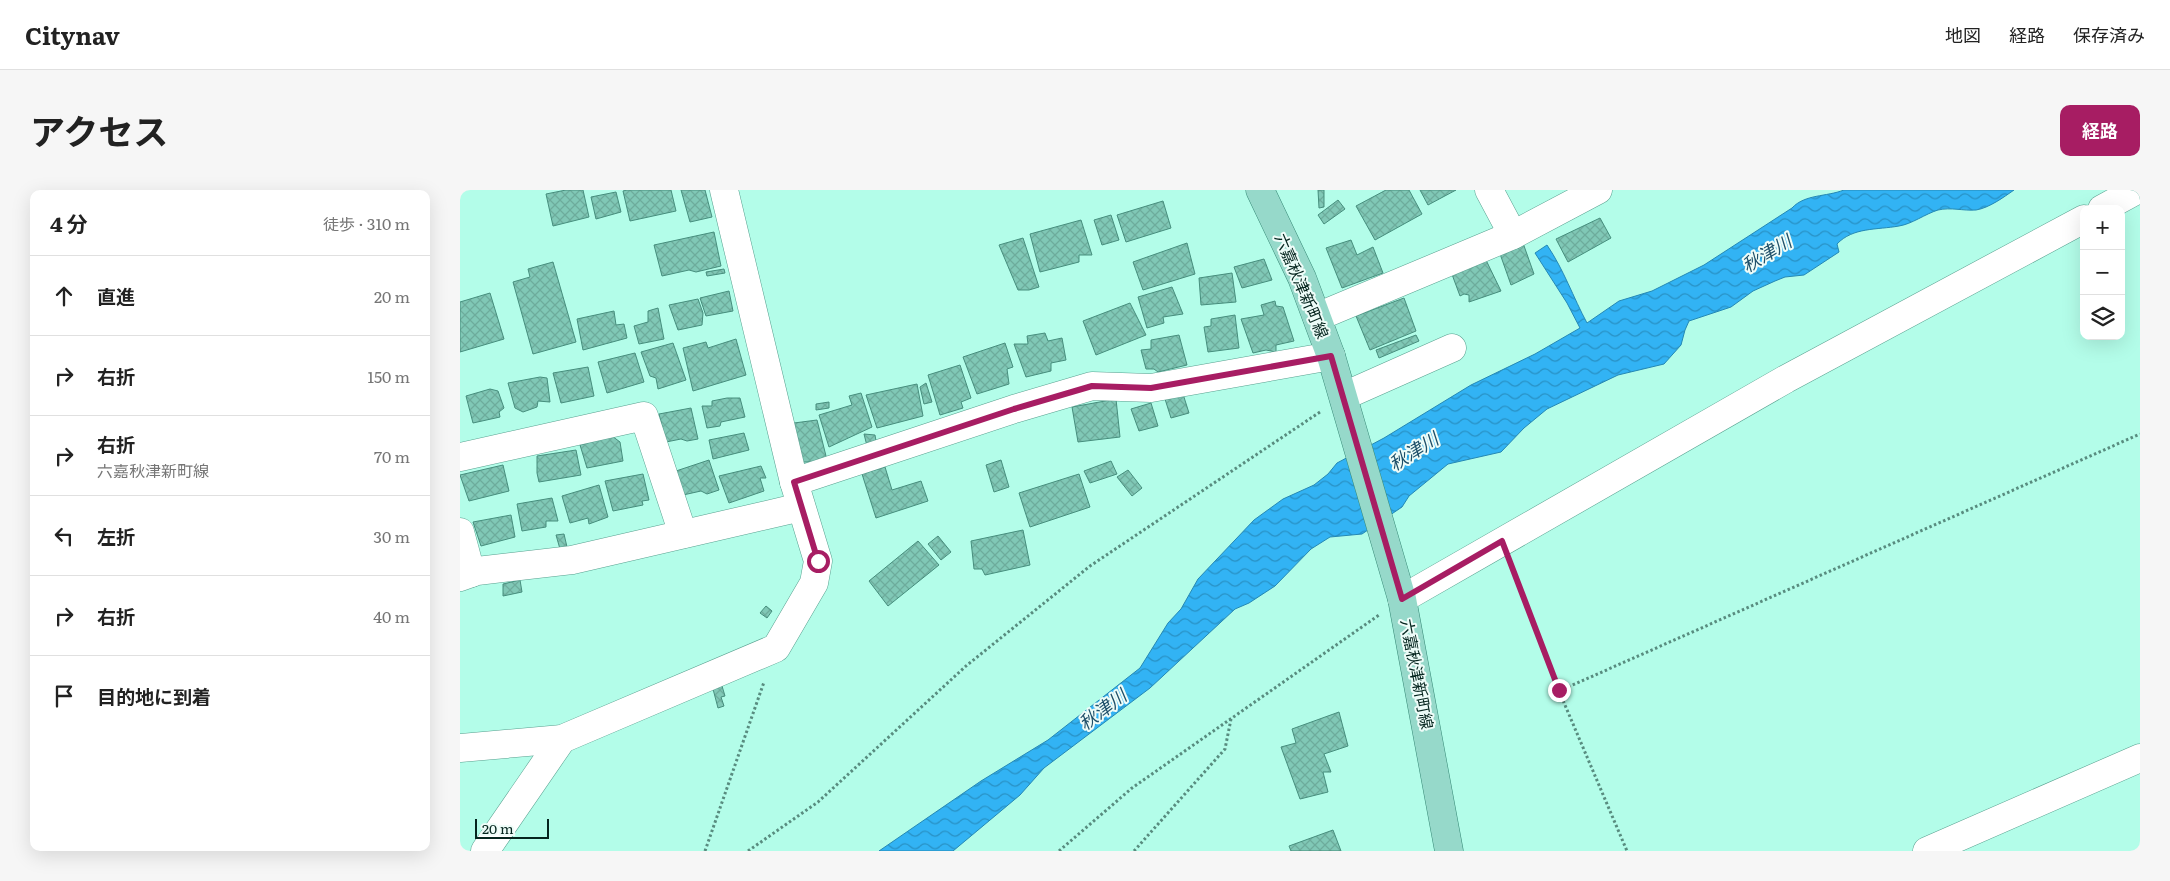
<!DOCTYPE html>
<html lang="ja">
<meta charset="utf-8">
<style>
body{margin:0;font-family:Literata,"Noto Sans JP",serif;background:#f6f6f6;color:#222}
.controls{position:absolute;right:15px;top:15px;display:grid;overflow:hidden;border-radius:10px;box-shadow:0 5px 20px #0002}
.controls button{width:45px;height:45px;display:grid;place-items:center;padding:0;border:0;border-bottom:1px solid #e0e0e0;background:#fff;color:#222;font:25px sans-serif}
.scale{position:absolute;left:15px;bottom:12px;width:74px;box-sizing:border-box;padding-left:5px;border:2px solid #05251e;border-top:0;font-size:14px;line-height:18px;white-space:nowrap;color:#05251e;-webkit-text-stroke:4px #eefcf8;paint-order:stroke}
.stop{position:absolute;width:15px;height:15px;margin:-11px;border:4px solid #a71d63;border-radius:50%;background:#fff}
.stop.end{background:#a71d63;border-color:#fff;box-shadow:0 1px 5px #0008}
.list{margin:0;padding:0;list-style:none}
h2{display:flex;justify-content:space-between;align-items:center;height:65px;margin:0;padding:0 20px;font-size:21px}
h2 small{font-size:16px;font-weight:400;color:#767676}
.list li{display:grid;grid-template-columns:32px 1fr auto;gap:15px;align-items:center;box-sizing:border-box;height:80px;padding:0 20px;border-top:1px solid #e0e0e0}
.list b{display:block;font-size:19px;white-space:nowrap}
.list p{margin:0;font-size:16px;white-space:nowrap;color:#767676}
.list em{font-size:16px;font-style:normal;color:#767676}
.icon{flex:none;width:28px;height:28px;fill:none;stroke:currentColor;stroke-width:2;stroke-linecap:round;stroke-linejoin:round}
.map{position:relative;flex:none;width:1680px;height:661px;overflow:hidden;border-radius:10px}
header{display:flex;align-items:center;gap:30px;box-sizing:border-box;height:70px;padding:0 25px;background:#fff;border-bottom:1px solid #e0e0e0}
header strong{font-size:24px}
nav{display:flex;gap:28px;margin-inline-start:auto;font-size:18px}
.intro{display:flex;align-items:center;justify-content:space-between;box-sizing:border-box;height:120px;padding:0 30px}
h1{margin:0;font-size:35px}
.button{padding:12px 22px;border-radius:10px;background:#a71d63;color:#fff;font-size:18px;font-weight:700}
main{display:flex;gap:30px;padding:0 30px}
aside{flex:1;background:#fff;border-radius:10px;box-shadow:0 5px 20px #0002}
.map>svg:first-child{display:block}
.water{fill:url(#water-waves);stroke:#2488b4}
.building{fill:url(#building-cross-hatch);stroke:#468e7d}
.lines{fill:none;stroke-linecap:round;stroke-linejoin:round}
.minor-casing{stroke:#58a08f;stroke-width:29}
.major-casing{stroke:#368976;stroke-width:29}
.path{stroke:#588c7f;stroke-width:3;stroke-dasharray:2.5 2.5;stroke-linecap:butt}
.minor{stroke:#fff;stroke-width:28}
.major{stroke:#96d9ca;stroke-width:28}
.route{stroke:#a71d63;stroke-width:6}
.labels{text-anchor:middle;stroke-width:4;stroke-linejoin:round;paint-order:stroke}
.street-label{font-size:16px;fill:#05251e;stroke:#eefcf8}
.water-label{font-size:18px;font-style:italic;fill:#1e4f69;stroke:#eefcf8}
</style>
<header>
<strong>Citynav</strong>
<nav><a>地図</a><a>経路</a><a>保存済み</a></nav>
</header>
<div class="intro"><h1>アクセス</h1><a class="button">経路</a></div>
<main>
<aside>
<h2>4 分<small>徒歩 · 310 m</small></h2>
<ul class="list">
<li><svg class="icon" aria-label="ahead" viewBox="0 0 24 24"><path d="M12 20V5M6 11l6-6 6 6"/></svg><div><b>直進</b></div><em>20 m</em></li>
<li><svg class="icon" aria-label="right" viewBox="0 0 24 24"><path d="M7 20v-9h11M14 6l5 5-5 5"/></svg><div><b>右折</b></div><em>150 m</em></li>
<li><svg class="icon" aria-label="right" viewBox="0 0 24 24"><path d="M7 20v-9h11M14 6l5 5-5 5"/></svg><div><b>右折</b><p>六嘉秋津新町線</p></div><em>70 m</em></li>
<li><svg class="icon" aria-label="left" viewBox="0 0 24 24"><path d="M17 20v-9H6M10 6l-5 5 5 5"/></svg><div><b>左折</b></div><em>30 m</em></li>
<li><svg class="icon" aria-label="right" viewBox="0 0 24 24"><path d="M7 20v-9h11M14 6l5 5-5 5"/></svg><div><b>右折</b></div><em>40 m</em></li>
<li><svg class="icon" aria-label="arrive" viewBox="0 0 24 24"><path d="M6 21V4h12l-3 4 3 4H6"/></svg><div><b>目的地に到着</b></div></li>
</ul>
</aside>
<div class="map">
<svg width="1680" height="661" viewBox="0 0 1680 661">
<defs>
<pattern id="water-waves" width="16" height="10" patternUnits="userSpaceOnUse" patternTransform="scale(1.25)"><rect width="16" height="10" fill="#32b3f4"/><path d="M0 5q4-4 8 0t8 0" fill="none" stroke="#2891c5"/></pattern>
<pattern id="building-cross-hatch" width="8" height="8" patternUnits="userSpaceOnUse" patternTransform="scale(1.25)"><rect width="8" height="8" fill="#80c8b6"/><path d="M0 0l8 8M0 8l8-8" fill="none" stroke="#6dac9c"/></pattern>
</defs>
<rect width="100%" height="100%" fill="#b3fde9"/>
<path class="water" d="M1384,0H1554C1544,7 1529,18 1516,20C1503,21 1491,17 1478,20C1465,24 1452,34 1439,36C1417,40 1393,37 1377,54L1379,62L1344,85L1325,87L1315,91L1293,101L1271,117L1229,131L1225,140L1221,155L1204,174L1158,185L1087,219L1064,238L1041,262L988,274L949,306L942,317L902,344L870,347L851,359L815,396L789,413L775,419L690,498L584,578L560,605L493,661H419L521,591L588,550L680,478L708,433L721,419L738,389L794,330L823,309L854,295L868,284L877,273L924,248L1011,195L1075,164L1120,138L1107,113L1075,63L1087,55C1104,80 1113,107 1127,133L1159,111L1192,101L1244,75L1332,18C1345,4 1366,7 1384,0Z"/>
<g class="building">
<path d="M106,0H123L129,27L93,36L86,4Z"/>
<path d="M167,0H211L216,21L170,31L163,1Z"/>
<path d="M221,0H245L252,27L230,32Z"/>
<path d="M858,0H864V17L859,18Z"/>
<path d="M926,0H949L962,24L915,50L896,16Z"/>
<path d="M960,0H996L968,15Z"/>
<path d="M156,2L161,22L136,29L131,7Z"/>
<path d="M878,10L885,19L864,34L858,25Z"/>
<path d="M703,11L711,38L666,52L657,25Z"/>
<path d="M651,25L659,50L642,55L634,30Z"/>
<path d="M1140,28L1151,48L1108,72L1096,49Z"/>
<path d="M621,30L632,65H619V72L580,82L570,44Z"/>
<path d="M254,42L261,76L236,82L229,80L202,86L194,55Z"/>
<path d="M563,48L579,97L569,100H558L539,55Z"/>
<path d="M891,50L897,65L913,57L923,83L882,98L866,58Z"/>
<path d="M727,53L735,84L683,100L673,72Z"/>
<path d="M1063,53L1074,84L1051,95L1039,61Z"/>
<path d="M1025,68L1041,101L1009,112V105L1004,104L1000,106L990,79Z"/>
<path d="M804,69L812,90L782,98L774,77Z"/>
<path d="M93,72L116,152L73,164L53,92L70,87L68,79Z"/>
<path d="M264,79L265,83L247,86L246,82Z"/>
<path d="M772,83L776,112L741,115L739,88Z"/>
<path d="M712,97L723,124L703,127L704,133L687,138L678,107Z"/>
<path d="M269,101L273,121L246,126L240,108Z"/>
<path d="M30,103L44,149L0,162V112Z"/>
<path d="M944,108L956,141L910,160L896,126Z"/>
<path d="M238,109L243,123L242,135L218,140L209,115Z"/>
<path d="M815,111L816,116L823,117L834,151L816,155V162L806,160L793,163L781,129L804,125L801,115Z"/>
<path d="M670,113L686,145L636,165L623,131Z"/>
<path d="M198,118L204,149L179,154L174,136L188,132V121Z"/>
<path d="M154,121L156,135L164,134L167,148L123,160L117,129Z"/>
<path d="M775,125L779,158L748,162L744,137L751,136V129Z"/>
<path d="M585,143L588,151L602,148L606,170L591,173V181L566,187L554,154H568L567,146Z"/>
<path d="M719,145L727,175L698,182L694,179H686L681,160L691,159V150Z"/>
<path d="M956,145L959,151L919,168L916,160Z"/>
<path d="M276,149L286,185L233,201L223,158L246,152L248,158Z"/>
<path d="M213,153L226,190L198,199L196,188L190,186L181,162Z"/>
<path d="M545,153L553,177L547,179L549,194L517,204L503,167Z"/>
<path d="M175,163L184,192L147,203L138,172Z"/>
<path d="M500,175L511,208L501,212L503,218L480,225L468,185Z"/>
<path d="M128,177L134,206L101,213L93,183Z"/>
<path d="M80,187L87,188L90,212L78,211L77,217L63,222L55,218L48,193Z"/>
<path d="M466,193L472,212L464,214L460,197Z"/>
<path d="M457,194L463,226L417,238L406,205Z"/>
<path d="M30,199L38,201L44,218L39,222L40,227L13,233L6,206Z"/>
<path d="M401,203L412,237L369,257L359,225L392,215L389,206Z"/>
<path d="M723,204L729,223L711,228L705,209Z"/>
<path d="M267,208H280L285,227L261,232L260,236L247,238L242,216H252V211Z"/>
<path d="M656,209L660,247L618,252L612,217Z"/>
<path d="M369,212V218L356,220V214Z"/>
<path d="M691,213L698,236L679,241L671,219Z"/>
<path d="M231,218L238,249L227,251L221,249L206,252L199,224Z"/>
<path d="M357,230L368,274L351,276L350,272H341L334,233Z"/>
<path d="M284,243L289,260L253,269L249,250Z"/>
<path d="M404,244L415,245L417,257L407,256Z"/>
<path d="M152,246L160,252L163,271L127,278L120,255Z"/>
<path d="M116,260L121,285L79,292L77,283V266Z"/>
<path d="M249,270L259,300L247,304L241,301L223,305L216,281Z"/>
<path d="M541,270L549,297L534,302L526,275Z"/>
<path d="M651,271L657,284L630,293L624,281Z"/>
<path d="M43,275L49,301L9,311L0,285Z"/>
<path d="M301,276L306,288H300L304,301L269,313L259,286Z"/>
<path d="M425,277L432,300L461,291L468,311L416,328L402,284Z"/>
<path d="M668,280L682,298L672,306L657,287Z"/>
<path d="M183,284L189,310L182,311L183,315L153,321L145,291Z"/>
<path d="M619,284L630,317L570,337L559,303Z"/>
<path d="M139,295L148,327L129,334L128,328L110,333L102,306Z"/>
<path d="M92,308L98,331H86V337L62,341L57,314Z"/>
<path d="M51,325L55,347L21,356L13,332Z"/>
<path d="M563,340L570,375L525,385L522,379H514L511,351Z"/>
<path d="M104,344L107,357L100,359L96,345Z"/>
<path d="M478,346L491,362L481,370L468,354Z"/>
<path d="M458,351L479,375L428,416L409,391Z"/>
<path d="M60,390L62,402L43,406V394Z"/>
<path d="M306,416L312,421L307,428L300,423Z"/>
<path d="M262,496L265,506L261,507L264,516L258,518L253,499Z"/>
<path d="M879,522L888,556L864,564L871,582H863L868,602L840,609L821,557L836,553L832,539Z"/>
<path d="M873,640L881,661H831L829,656Z"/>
</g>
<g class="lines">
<g class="minor-casing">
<g id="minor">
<path d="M1029,0L1053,45"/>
<path d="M1642,19L1677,0"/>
<path d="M857,127L1053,45L1138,0"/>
<path d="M884,206L992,158"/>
<path d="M0,267L184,226L223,344"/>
<path d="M334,292L554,219L632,196L691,198L871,166"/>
<path d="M0,342L11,383"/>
<path d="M0,387L17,381L112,370L341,317"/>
<path d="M942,409L1326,189L1624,29"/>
<path d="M0,558L102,549L316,458L354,393L358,371L334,292L264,0"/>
<path d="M25,661L102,549"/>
<path d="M1467,661L1680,568"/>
</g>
</g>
<g class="major-casing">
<path id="major" d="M800,0L842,88L871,166L942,409L989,661"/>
</g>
<g class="path">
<path d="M1052,375L1099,501L1167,661"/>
<path d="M1099,501L1680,244"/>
<path d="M245,661L304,492"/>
<path d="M288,661L358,612L506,476L630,376L860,222"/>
<path d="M599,661L672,598L919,425"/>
<path d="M674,661L765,559L771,529"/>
</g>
<use href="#minor" class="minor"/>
<use href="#major" class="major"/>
</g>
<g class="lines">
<path class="route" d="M358,371L334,292L554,219L632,196L691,198L871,166L942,409L1042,351L1099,500"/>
</g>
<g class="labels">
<g class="street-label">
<text transform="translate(842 96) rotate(67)" y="6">六嘉秋津新町線</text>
<text transform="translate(957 484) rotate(79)" y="6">六嘉秋津新町線</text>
</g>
<g class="water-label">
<text transform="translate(1307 64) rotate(-31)" y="6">秋津川</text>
<text transform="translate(954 262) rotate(-32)" y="6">秋津川</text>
<text transform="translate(643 520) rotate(-37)" y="6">秋津川</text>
</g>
</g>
</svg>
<div class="controls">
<button>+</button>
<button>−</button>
<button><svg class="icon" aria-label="layers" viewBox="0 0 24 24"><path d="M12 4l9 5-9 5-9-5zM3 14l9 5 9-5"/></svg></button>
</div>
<div class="scale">20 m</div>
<div class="stop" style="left:358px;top:371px"></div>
<div class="stop end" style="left:1099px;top:500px"></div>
</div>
</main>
